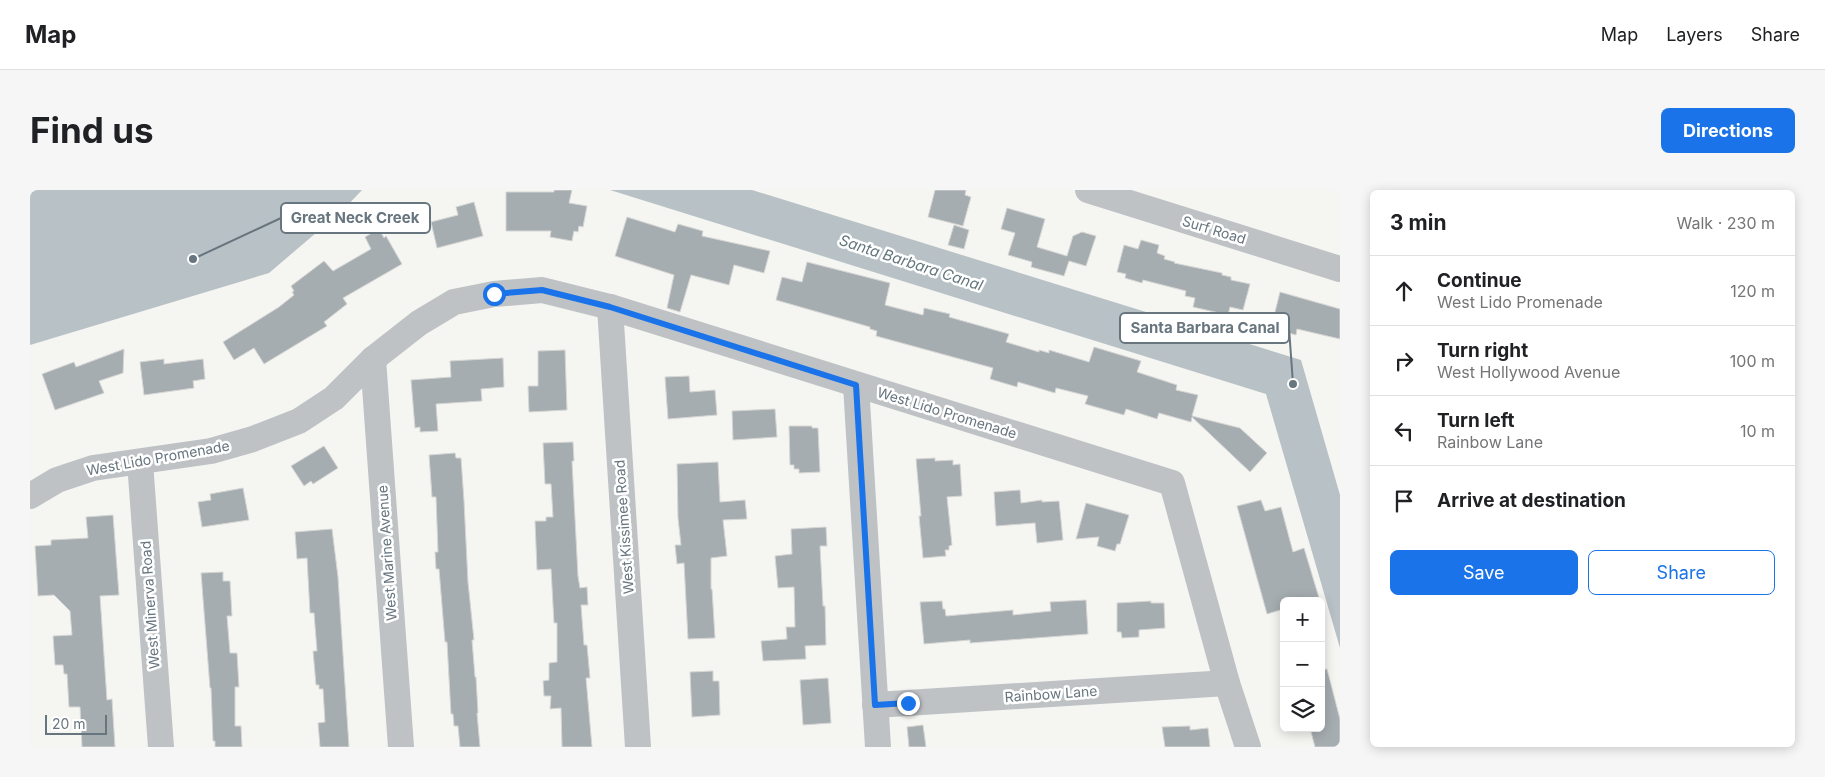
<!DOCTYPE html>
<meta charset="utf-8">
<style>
body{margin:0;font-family:Inter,sans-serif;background:#f6f6f6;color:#202124}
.controls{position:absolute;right:15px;bottom:15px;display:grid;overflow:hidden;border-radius:8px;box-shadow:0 2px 12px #0003}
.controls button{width:45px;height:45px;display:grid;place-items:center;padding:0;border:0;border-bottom:1px solid #e0e0e0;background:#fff;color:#202124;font:25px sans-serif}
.scale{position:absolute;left:15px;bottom:12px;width:62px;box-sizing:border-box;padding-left:5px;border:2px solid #67757f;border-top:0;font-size:14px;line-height:18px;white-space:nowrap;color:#67757f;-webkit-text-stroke:4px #fff;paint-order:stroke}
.stop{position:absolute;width:15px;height:15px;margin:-11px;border:4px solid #1a73e8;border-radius:50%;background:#fff}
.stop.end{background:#1a73e8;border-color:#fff;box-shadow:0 1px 5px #0008}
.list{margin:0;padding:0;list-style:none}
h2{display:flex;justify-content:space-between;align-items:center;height:65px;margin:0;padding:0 20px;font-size:21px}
h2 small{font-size:16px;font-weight:400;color:#757577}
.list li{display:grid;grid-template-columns:32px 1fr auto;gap:15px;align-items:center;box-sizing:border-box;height:70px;padding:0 20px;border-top:1px solid #e0e0e0}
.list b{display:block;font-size:19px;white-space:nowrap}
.list p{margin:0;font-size:16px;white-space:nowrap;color:#757577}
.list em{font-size:16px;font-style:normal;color:#757577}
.actions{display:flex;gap:10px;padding:15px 20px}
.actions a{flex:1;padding:11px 0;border:1px solid #1a73e8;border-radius:8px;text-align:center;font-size:18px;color:#1a73e8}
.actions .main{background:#1a73e8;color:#fff}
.icon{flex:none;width:28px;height:28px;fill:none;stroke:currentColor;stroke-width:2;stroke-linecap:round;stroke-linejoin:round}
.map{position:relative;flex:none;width:1310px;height:557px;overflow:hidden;border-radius:8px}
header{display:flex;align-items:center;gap:30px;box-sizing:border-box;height:70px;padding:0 25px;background:#fff;border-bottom:1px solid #e0e0e0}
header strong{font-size:24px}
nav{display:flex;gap:28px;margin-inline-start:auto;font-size:18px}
.intro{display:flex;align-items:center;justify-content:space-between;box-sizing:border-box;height:120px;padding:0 30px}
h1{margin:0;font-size:35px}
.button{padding:12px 22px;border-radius:8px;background:#1a73e8;color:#fff;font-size:18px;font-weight:700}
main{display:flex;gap:30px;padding:0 30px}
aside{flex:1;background:#fff;border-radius:8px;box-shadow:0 2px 12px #0003}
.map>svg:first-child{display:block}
.water{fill:#b8c1c5}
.building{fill:#a6adb1;stroke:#d6d6d4}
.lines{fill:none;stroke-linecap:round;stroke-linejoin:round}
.minor{stroke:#bec2c5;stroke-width:26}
.route{stroke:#1a73e8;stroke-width:6}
.labels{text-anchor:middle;stroke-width:5;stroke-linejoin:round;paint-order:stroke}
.street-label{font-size:14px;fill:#67757f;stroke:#fff}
.water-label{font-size:15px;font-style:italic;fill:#63767c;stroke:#fff}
.leader{fill:none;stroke:#67757f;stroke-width:2}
.callout-dot{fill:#67757f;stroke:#fff;stroke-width:2}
.callout{fill:#fff;stroke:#67757f;stroke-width:2}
.callout-label{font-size:15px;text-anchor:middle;font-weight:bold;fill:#67757f}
</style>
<header>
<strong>Map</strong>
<nav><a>Map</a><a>Layers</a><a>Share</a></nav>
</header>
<div class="intro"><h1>Find us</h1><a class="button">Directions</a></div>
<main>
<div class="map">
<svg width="1310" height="557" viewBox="0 0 1310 557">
<rect width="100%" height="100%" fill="#f5f5f2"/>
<g class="water">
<path d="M0,0H332L314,19L239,83L0,155Z"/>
<path d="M580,0H722L1271,170L1310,305V458L1236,204Z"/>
</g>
<g class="building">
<path d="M524,0H542L539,13L557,16L553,37L549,36L548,42L544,41L542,51L520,47L521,41H476V2H524Z"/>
<path d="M905,0H936L935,5L941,7L933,36L898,27Z"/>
<path d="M444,12L453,46L407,58L401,32L428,25L426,17Z"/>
<path d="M977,18L1015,29L1007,57L1037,66L1043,46L1052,42L1066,46L1056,76L1039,71L1034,86L1001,77L1002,72L978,65L985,43L971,39Z"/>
<path d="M597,27L645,42L648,34L673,41L672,46L740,61L734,83L704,75L699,95L661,85L650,122L637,118L644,85L585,66Z"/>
<path d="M924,35L939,40L934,59L918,55Z"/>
<path d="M349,39L354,48L356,46L372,74L313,108L317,114L294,132L297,136L234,174L224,158L204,170L193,152L249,117L264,105L262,102L264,101L261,96L294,71L303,81L341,59L335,47Z"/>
<path d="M1111,50L1129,55L1127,63L1135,66L1134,69L1145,72L1144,73L1192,83V85L1201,87V90L1220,94L1213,120L1200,117L1198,125L1163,117L1165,108L1155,106L1156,101L1113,90L1112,93L1095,88L1096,84L1087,82L1094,55L1108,59Z"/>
<path d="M777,72L860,93L855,115L893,125L894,118L920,124L919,127L979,144L976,152L1009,162V160L1019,163V160L1059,172L1064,157L1111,171L1107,182L1147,195L1146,200L1168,205L1162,226L1210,238L1237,263L1220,282L1162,227L1161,232L1129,223L1127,229L1096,219L1094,225L1055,214L1058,206L1026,198L1025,203L988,192L987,197L960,189L963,178L846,146L847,141L840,139V137L746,110L752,87L772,92Z"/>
<path d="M1250,102L1310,119V149L1267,139L1266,145L1241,138Z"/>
<path d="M94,159L93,183L69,191L74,203L25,220L12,184L44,172L46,177Z"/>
<path d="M535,160L537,220L499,222L498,196H508V161Z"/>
<path d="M473,168L474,197L451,199L452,211L406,214L408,241L390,242V237L385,238L381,190L421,187L420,171Z"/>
<path d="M134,169V174L173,169L175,189L163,191L164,198L114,205L110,172Z"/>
<path d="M659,186L660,202L685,200L687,225L638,229L635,187Z"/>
<path d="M745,219L747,247L703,250L702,221Z"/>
<path d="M759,236H782V238H788L790,282L769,283V279H764V275H760Z"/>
<path d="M543,252L544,271H542L548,386L550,398L557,397L558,415H551L554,455H557L560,488H556L562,557H532L531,518L520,519L521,506H514L513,491L519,490V473L527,472V433H524L521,379L507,380L505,331H516V327H523L521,294H515L513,253Z"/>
<path d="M294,256L308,278L283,294L281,291L274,296L261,276Z"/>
<path d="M425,263L426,268H431L434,311L438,392L444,450H442L445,487H446L448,523H447L450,557H430L428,536H424L423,524H421L417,452H415L409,379H406L405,362H408L406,307H402L399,265Z"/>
<path d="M905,268V271L923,270V275L930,274L932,306L917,307L922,355L919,356V360H915L916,366L893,368L889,326H891L886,269Z"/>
<path d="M688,272L690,312L715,310L717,329L693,330L697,366L681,368V399H682L685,448L658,449L654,373L647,374L645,355H651L648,328L647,274Z"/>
<path d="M213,298L219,330L172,337L168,312L181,310L180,304Z"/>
<path d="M990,300L991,313L1012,310V312L1029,311L1033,350L1007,353L1005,333L966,336L964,302Z"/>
<path d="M1231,310L1235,321L1251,317L1263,362L1274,358L1290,411H1254V419L1237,424L1207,316Z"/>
<path d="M1056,313L1099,325L1090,354H1087L1085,361L1067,356L1069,347L1046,349Z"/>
<path d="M83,325L89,405L70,406L77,510L82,509L85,557H52L50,517H39L37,484H34L33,475H25L23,446L42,445L40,421L24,405L8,406L5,356L21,355V350L58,348L56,327Z"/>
<path d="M796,337L797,356H790L793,416H795L796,455L775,456L776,469L733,471L731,451L757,449L756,437H765L764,397L748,398L745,366L762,364L761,339Z"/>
<path d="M302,339L308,387L319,557H290L288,533L295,532L293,499H289V495H286L283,461H287L284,423H280L277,368L267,369L265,342Z"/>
<path d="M193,382V391H200L202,426H197L200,463H207L209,497H205V536H211L212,557H185V551H183L181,498H180L171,383Z"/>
<path d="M1056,410L1058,444L940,453V450L894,454L890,412L912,411L913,419H915L916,426L983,420V425L1021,421L1020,412Z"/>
<path d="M1121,411V413H1134L1135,438L1109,440V447L1092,448L1091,442H1087V413Z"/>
<path d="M1297,479L1310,529V557H1285L1280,538H1291V480Z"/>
<path d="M683,481V491H689L690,525L662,527L660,482Z"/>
<path d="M798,488L801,533L773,535L770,490Z"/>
<path d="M893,535L896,557H879L877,537Z"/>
<path d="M1160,536V540L1178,538L1180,557H1135L1132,537Z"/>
</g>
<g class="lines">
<g class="minor">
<path d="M1058,0L1310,79"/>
<path d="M580,117L608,557"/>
<path d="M343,169L371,557"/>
<path d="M826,195L848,557"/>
<path d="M110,272L131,557"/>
<path d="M0,306L27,290L63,278L181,261L223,249L269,231L304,208L343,169L389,133L424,112L464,104L512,100L580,117L1142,293L1197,493L1218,557"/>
<path d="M845,515L1197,493"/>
</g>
</g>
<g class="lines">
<path class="route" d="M464,104L512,100L580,117L826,195L845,515L878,513"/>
</g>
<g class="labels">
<g class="street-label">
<text transform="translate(1184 40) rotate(17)" y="5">Surf Road</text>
<text transform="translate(917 223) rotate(17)" y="5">West Lido Promenade</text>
<text transform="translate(128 268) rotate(-10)" y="5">West Lido Promenade</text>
<text transform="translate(594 337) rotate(-94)" y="5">West Kissimee Road</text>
<text transform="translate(357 363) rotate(-94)" y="5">West Marine Avenue</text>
<text transform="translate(120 415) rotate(-94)" y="5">West Minerva Road</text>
<text transform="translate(1021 504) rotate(-4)" y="5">Rainbow Lane</text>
</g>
<g class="water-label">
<text transform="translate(881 73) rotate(18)" y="5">Santa Barbara Canal</text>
</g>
</g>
<path class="leader" d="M163 69L251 28M1263 194L1259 138"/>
<g class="callout-dot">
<circle cx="163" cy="69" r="5"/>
<circle cx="1263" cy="194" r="5"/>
</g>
<g class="callout">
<rect x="251" y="13" width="149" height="30" rx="5"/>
<rect x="1090" y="123" width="169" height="30" rx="5"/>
</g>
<g class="callout-label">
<text x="325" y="33">Great Neck Creek</text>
<text x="1175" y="143">Santa Barbara Canal</text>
</g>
</svg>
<div class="controls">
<button>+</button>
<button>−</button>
<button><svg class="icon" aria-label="layers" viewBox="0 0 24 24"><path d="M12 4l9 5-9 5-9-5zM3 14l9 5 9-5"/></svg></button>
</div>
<div class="scale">20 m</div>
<div class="stop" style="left:464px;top:104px"></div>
<div class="stop end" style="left:878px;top:513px"></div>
</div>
<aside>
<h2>3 min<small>Walk · 230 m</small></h2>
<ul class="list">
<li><svg class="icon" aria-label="ahead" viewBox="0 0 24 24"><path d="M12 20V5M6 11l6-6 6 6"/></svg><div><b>Continue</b><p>West Lido Promenade</p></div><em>120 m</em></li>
<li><svg class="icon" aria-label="right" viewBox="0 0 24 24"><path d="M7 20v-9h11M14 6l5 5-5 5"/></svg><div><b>Turn right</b><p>West Hollywood Avenue</p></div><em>100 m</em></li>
<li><svg class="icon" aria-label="left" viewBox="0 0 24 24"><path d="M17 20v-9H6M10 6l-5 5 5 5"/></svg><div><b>Turn left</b><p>Rainbow Lane</p></div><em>10 m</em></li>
<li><svg class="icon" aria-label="arrive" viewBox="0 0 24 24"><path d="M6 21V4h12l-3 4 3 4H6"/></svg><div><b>Arrive at destination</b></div></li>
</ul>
<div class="actions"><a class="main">Save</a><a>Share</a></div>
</aside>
</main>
